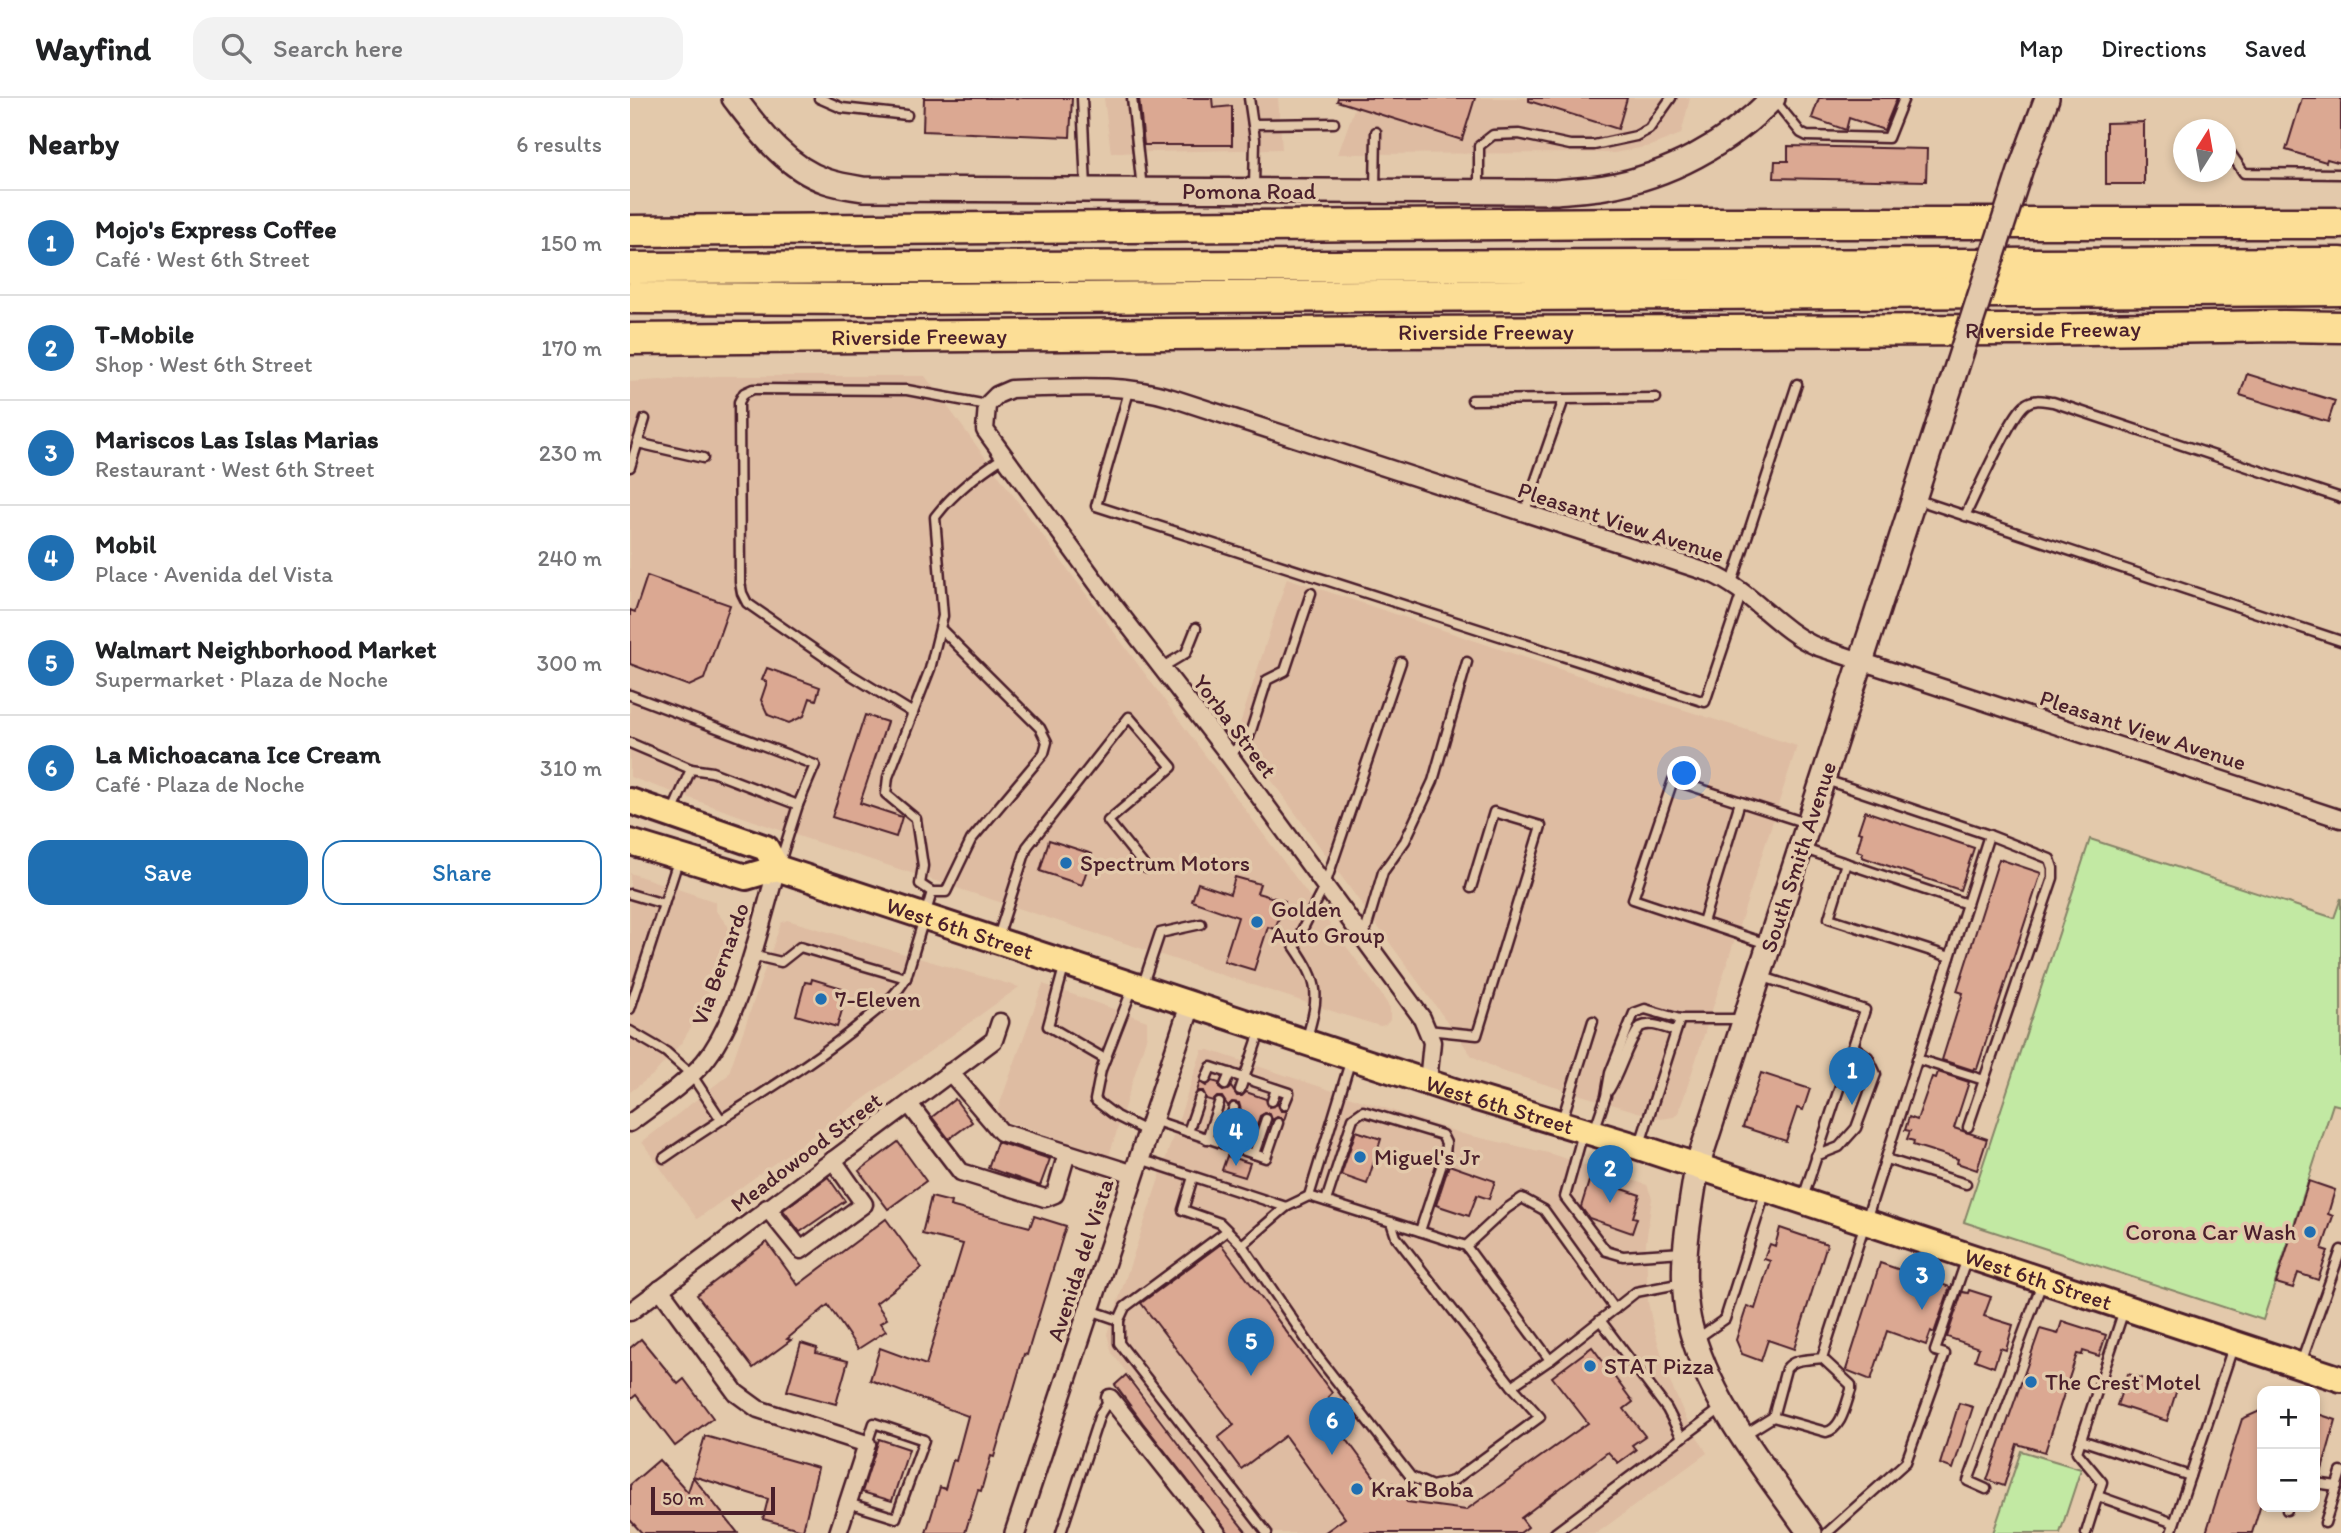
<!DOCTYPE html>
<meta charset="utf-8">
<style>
body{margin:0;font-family:Itim,sans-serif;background:#f2f2f2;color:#202124}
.controls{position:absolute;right:21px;bottom:21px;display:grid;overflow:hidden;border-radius:14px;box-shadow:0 4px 10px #0003}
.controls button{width:63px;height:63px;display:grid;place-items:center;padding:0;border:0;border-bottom:2px solid #e0e0e0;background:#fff;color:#202124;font:35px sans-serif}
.compass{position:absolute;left:1543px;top:21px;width:63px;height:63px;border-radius:50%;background:#fff;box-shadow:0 4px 10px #0003;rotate:11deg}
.scale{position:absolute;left:21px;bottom:18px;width:124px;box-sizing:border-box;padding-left:7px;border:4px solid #4a1f2b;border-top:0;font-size:19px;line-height:24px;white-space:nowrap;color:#4a1f2b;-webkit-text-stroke:5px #e3c9ab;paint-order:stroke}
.you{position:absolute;left:1055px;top:676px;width:24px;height:24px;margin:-18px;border:5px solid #fff;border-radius:50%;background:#1a73e8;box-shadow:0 0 0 10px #1a73e833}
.badge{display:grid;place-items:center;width:46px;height:46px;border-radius:50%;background:#1f6fb2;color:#fff;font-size:23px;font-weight:700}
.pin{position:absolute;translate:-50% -58px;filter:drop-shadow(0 2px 4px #0008)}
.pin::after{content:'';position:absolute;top:37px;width:24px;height:21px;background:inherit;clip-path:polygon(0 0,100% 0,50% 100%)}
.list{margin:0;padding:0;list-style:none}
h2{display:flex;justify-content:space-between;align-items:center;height:91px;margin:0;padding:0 28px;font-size:30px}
h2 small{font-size:23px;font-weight:400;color:#757577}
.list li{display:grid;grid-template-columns:46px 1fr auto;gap:21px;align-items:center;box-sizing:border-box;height:105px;padding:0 28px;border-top:2px solid #e0e0e0}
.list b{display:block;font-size:26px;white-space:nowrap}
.list p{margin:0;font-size:23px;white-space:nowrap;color:#757577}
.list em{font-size:23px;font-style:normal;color:#757577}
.actions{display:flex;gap:14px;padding:21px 28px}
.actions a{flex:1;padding:16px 0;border:2px solid #1f6fb2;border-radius:21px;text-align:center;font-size:24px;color:#1f6fb2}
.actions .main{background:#1f6fb2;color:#fff}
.icon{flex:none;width:38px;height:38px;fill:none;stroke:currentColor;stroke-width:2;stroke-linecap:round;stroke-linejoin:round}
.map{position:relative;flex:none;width:1711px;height:1435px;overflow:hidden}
header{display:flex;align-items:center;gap:42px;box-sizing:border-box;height:98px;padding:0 35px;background:#fff;border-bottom:2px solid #e0e0e0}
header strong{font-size:33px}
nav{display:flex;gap:38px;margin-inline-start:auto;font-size:24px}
.search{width:490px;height:63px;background:#f2f2f2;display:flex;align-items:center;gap:18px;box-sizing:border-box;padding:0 24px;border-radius:21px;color:#757577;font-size:26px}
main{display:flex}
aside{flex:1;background:#fff}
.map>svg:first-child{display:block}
.built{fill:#debca2}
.green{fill:#c2e9a3;stroke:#868467;stroke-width:2}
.building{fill:#dba892;stroke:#4a1f2b;stroke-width:2}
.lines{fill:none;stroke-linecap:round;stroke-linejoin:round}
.service-casing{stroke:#4a1f2b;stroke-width:13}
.minor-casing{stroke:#4a1f2b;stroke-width:21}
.tertiary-casing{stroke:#4a1f2b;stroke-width:24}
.secondary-casing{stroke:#4a1f2b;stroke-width:28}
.primary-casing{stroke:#4a1f2b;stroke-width:30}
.motorway-casing{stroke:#4a1f2b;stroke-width:35}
.service{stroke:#e3c9ab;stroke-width:8}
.minor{stroke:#e3c9ab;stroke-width:16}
.tertiary{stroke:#e3c9ab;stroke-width:19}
.secondary{stroke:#e3c9ab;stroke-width:23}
.primary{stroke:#fcde96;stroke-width:24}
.motorway{stroke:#fcde96;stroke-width:30}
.secondary-bridge-casing{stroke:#4a1f2b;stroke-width:28;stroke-linecap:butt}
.secondary-bridge{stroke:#e3c9ab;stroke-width:23}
.poi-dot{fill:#1f6fb2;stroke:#e3c9ab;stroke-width:2.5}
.labels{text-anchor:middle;stroke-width:7;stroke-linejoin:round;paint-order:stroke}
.street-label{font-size:23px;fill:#4a1f2b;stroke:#e3c9ab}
.poi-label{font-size:23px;fill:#4a1f2b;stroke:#e3c9ab;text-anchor:start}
</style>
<header>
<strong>Wayfind</strong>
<div class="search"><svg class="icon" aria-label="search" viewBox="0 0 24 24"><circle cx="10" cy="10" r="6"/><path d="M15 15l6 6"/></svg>Search here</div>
<nav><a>Map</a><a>Directions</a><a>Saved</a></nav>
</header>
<main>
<aside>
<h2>Nearby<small>6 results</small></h2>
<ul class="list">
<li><span class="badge">1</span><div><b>Mojo's Express Coffee</b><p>Café · West 6th Street</p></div><em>150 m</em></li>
<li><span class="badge">2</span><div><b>T-Mobile</b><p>Shop · West 6th Street</p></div><em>170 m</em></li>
<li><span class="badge">3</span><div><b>Mariscos Las Islas Marias</b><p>Restaurant · West 6th Street</p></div><em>230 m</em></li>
<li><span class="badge">4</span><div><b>Mobil</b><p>Place · Avenida del Vista</p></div><em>240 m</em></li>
<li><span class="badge">5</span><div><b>Walmart Neighborhood Market</b><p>Supermarket · Plaza de Noche</p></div><em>300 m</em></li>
<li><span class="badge">6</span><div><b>La Michoacana Ice Cream</b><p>Café · Plaza de Noche</p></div><em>310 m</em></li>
</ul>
<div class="actions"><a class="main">Save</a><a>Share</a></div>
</aside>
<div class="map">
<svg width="1711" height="1435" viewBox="0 0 1711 1435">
<rect width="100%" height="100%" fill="#e3c9ab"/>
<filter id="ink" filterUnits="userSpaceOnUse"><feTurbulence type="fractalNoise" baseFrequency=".0143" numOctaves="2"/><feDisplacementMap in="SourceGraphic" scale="14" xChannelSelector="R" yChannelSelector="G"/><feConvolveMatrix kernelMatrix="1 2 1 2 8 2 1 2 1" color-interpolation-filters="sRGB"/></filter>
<g filter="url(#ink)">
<g class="built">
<path d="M474,0H648L652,51L481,55Z"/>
<path d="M728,0H1060L1051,36L1020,48L984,55L708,56Z"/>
<path d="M88,278H295L747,890L760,910V922L755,927L750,928L714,917L144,730L0,679V284Z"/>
<path d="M657,480L998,594L1167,648L1054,999L1048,1015L1044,1019L1031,1021L871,973L842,958L607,635Z"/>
<path d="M0,775L86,804V813L102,833L80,892L69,916L52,944L24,976L0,994Z"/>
<path d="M157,822L389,889L67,1121L12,1044L98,977L151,825Z"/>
<path d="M413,886L517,923V937L479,1058L365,1019Z"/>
<path d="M572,952H579L833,1036L918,1055L1017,1087L1022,1100L1016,1145L1018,1204L1023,1228L1040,1284L1056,1320L1077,1355L967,1435H617L482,1255L477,1236Z"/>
</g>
<g class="green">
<path d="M1460,741L1704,820L1711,800V1008L1703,1006L1633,1222L1334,1124Z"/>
<path d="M1391,1353L1451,1371L1430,1435H1363Z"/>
</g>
<g class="building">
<path d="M294,0H442L440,39L293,33Z"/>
<path d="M509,0H582L583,10L602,8V47H514Z"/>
<path d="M708,0H845L832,42L707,3Z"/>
<path d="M899,0H997L988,31L899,3Z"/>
<path d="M1189,0H1267L1254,32L1219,20L1216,32L1182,20Z"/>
<path d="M1672,0H1711V65L1697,61L1696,64L1656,52Z"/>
<path d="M1514,24V86H1476V25Z"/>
<path d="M1158,48L1297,51L1296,83L1144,80L1145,63H1158Z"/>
<path d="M1617,276L1705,303L1698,324L1610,297Z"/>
<path d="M17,478L100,507L74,581L59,588L0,566V512L5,514Z"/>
<path d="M137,570L190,589L186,602L180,600L174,618L159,625L138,617L131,602L137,584L132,582Z"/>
<path d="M235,617L257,624L230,705L272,719L266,739L202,719Z"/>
<path d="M1235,713L1344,750L1330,792L1232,759L1233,755L1227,753L1232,735L1228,734Z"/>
<path d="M419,742L462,756L452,787L410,773Z"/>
<path d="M1369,761L1411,775L1347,971L1344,970L1343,972L1312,962L1333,895L1327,893Z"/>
<path d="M605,779L630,786L627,795L655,803L645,831L638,829L624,872L594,863L608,819L562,803L568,785L600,796Z"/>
<path d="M182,881L212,890L211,894L217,895L207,929L166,917L175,884L181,885Z"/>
<path d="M1308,974L1339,984L1324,1030L1357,1041L1347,1072L1327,1065L1328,1061L1283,1047L1284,1043L1277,1041L1280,1033L1275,1032L1279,1019L1287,1022L1302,979L1306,980Z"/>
<path d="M1131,975L1180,991L1173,1012L1167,1010L1156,1043L1113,1029Z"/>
<path d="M582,983L589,985V990L593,993L601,989L607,998H612L616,994L636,1001L639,1009L648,1006L651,1013H657L654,1022L647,1019L642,1022L640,1016L635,1015L630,1018L624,1036L605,1029L611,1012L609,1005L602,1004L598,1008L592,999H587L583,1003L576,1001L573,993H567L570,984L576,988Z"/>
<path d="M325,1001L342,1024L319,1041L302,1019Z"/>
<path d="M726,1033L751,1041L737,1086L711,1077Z"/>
<path d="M268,1044L296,1083L258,1111L229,1073Z"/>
<path d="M367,1044L420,1061L410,1088L358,1070Z"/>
<path d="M597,1058L620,1065L615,1079L592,1072Z"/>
<path d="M819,1067L865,1083L859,1101L847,1097L839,1118L806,1107Z"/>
<path d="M198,1079L215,1103L170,1134L153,1112Z"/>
<path d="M960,1080L1010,1097L1003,1119L1007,1120L1002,1135L959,1120L951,1109Z"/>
<path d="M1679,1083L1705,1092L1698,1116L1703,1118L1692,1151L1698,1153L1688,1182L1668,1175L1663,1190L1646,1185Z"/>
<path d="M301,1099L321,1104L320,1108L400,1129L404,1118L436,1128L397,1257L394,1256L364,1359L361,1358L351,1393L348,1392L335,1435H296L310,1389L315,1391L323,1362L326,1363L338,1318L240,1282L250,1250L296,1267L333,1146L292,1136Z"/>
<path d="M256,1121L292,1170L246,1205L257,1221L250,1225L256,1233L228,1251L198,1207L157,1241L161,1242L123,1270L67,1197L137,1144L168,1187Z"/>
<path d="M1150,1130L1197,1146L1164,1251L1138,1242L1131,1263L1112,1256L1106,1242L1117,1208L1125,1211L1140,1163L1134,1161L1140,1146L1145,1148Z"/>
<path d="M591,1146L702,1295L698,1299L701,1303L693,1309L754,1392L763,1385L777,1404L836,1412L958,1325L922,1279L962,1249L1003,1304L994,1311L1015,1338L1002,1347L1006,1352L988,1365L978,1354L891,1420L898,1429L890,1435H694L715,1420L655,1338L611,1371L588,1340L604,1327L511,1205Z"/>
<path d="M1250,1165L1320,1189L1304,1235L1301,1233L1296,1247L1257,1233L1241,1282L1216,1272Z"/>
<path d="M1339,1192L1361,1199L1354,1218L1383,1227L1376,1252L1370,1250L1364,1269L1345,1262L1349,1250L1317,1239L1332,1194L1338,1195Z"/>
<path d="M1432,1223L1476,1237L1469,1258L1453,1253L1452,1257L1447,1256L1415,1354L1387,1346L1374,1388L1357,1382L1410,1231L1428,1236Z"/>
<path d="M11,1241L48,1286L54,1281L83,1320L45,1348L6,1297L0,1302V1250Z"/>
<path d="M171,1245L187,1250L186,1255L218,1263L206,1306L157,1293Z"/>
<path d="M1498,1276L1547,1291L1537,1323L1487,1307Z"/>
<path d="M496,1277L595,1408L617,1435H599L513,1325L485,1287Z"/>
<path d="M1329,1305L1343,1309L1323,1371L1310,1366Z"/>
<path d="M1632,1312V1402L1622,1435H1576L1612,1321Z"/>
<path d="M1685,1315L1706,1322L1690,1379H1685Z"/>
<path d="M75,1338L188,1370L173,1432L133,1421L138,1401L63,1378Z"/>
<path d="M249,1341L279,1351L262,1403L232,1394Z"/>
<path d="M29,1362L58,1394L63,1379L108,1435H12L0,1422V1387Z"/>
</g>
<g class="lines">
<g class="service-casing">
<g id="service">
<path d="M189,0L212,10L277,17"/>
<path d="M452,0L456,90"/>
<path d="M502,0L512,91"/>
<path d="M619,0L625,41L624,90"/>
<path d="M1145,3L1171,35L1177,38L1258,40L1274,0"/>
<path d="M623,26L704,25"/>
<path d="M1553,57H1554"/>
<path d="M1596,57L1601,56L1614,75L1711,76"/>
<path d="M745,91L746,34"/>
<path d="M849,92V48L863,37L889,36L940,47H964L1006,38L1019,31L1041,0"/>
<path d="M500,290L466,408L1075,604L1112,494"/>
<path d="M842,302L1026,300"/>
<path d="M8,345L73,360"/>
<path d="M0,369L15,321"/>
<path d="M1285,401L1711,543"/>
<path d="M894,416L934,301"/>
<path d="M1335,418C1346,396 1381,316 1396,306C1404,300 1414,303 1423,304L1711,400"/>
<path d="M1102,485L1167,286"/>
<path d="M310,530L410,630L417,644L414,655L341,742L316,794H302L290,786L293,768L286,721L256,696L258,679L300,571L313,518L305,419C324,394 348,376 374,359"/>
<path d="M531,570L556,555L566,530"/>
<path d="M0,597L185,667L168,707"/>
<path d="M283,615L218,575L117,505L112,495L110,484L109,304L114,295L123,291L277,292L357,307"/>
<path d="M0,645L61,671"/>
<path d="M599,657L619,639L637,582L655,573L681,495"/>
<path d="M42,715L61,671L82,674L168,707L150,764"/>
<path d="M1174,751L1337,806"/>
<path d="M1216,765L1199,820L1320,859"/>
<path d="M0,796L34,806"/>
<path d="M1073,824L1110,704"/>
<path d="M734,838L753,774L775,743L803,683L837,564"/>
<path d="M368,839L397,749L499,619L542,669L478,723L516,770"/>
<path d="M1137,846L1003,801L1043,682L1176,725"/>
<path d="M435,866L418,928L475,961"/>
<path d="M1133,879L1235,912L1173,1100"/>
<path d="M276,880L302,794"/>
<path d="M513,886L530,835L571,826"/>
<path d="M503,889L471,972L465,1002L486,1018L516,1033"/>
<path d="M0,911L49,760"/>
<path d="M797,932L847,937L911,728L864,714L841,790"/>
<path d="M0,933L36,954L61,976L90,1020"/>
<path d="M677,940C689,897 691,887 664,848L695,787L771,564"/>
<path d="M721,961L679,1098L761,1124L766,1139L882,1288L920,1262L1006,1194L1053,1185"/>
<path d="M1287,961L1354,982L1423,780V770L1420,761L1359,737"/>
<path d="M576,981L581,969L659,995L654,1007"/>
<path d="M595,987L600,975"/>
<path d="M610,992L631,931"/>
<path d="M979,992C991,972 996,948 1010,929C1021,923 1034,930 1045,933"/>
<path d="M642,1003L646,991"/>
<path d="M523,1022L636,1060L648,1025"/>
<path d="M932,1022L963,923"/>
<path d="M1338,1029L1354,982"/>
<path d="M964,1033L976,998L980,975L1004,915L1015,911L1050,921"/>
<path d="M558,1034L570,999"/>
<path d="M953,1035L935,1099L976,1153L993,1158L1053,1154"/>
<path d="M577,1041L589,1005"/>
<path d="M591,1045L604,1010"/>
<path d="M1010,1046L1050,921H1112"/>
<path d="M624,1056L636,1021"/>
<path d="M1186,1058L1209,1049L1226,1030L1246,976L1238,959L1223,948"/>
<path d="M34,1060C101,1013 173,974 235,922C251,909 266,898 276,880L170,849L151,864L121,857"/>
<path d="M510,1061L656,1109L679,1098"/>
<path d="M1256,1061L1336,1086"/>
<path d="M563,1079L553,1112L590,1125L612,1147L688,1259L781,1379L802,1388L823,1383L910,1319L882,1288"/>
<path d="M696,1103L723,1020L733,1013L812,1037L816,1045L815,1057L790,1133"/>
<path d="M761,1124L836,1148L920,1262"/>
<path d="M612,1147L656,1109"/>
<path d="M836,1148L876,1111L892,1100L914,1112L985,1211"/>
<path d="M460,1212L489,1222V1245L637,1435"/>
<path d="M489,1222L495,1209L597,1133"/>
<path d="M970,1222L1037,1311L1052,1340"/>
<path d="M1068,1240L1095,1221L1135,1095"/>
<path d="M1671,1265L1711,1152"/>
<path d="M1143,1319L1196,1334C1212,1331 1216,1305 1221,1292V1287L1192,1260"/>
<path d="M1114,1337L1143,1319L1156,1271C1164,1260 1179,1262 1192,1260L1359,737L1196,682"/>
<path d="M1451,1342L1560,1378"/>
<path d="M1685,1385L1707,1388"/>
<path d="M1356,1391L1338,1383L1412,1185"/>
<path d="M1468,1398L1544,1425"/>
<path d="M218,1405L266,1420L294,1342L244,1325L237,1346"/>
<path d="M1657,1412L1658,1409"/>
<path d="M1695,1425L1711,1374"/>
<path d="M431,1435L470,1316L480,1300"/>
<path d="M925,1435L1093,1309"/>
<path d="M1197,1435L1276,1364L1315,1256L1305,1253L1337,1160"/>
<path d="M1456,1435L1472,1384L1447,1354L1494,1212"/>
<path d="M1541,1435L1603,1249"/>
</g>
</g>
<g class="minor-casing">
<g id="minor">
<path d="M320,974L371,1034L504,1076"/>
<path d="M798,984L802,944L792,920L599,657L477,499L355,332L357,307L367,297L381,291C436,290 489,284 542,300L1080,475C1121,492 1147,532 1188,549L1711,721"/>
<path d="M279,1006L331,1074L415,1100L425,1096L437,1055"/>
<path d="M0,1025C25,1006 53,988 74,964C110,921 131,824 147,770"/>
<path d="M137,1110L171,1152L234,1106L203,1062"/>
<path d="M30,1191L106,1295L128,1311L237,1346L208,1435"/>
<path d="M0,1214L364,942L370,924"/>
<path d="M480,1300L587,1435"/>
</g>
</g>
<g class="tertiary-casing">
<path id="tertiary" d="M385,1435L561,905"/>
</g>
<g class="secondary-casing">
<g id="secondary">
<path d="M104,0C129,32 155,69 196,83C207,87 220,89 233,91L926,94C942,92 959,92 975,89C1039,78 1098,46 1143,0"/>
<path d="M1392,67L1417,0"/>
<path d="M1180,1435C1134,1369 1078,1303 1059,1223C1048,1173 1059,1119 1067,1069L1316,302"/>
</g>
</g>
<g class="primary-casing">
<g id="primary">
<path d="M0,703L136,750L147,770"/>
<path id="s1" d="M0,744L116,779L147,770L827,994L1009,1049L1711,1281"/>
</g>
</g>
<g class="motorway-casing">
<g id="motorway">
<path d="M0,133L1005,125H1711"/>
<path d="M0,170L1711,165"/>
<path d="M0,200L262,201L1711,192"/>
<path id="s2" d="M0,241L773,234L1387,232L1654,228L1711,229"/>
</g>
</g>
<use href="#service" class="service"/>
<use href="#minor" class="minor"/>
<use href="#tertiary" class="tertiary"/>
<use href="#secondary" class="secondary"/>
<use href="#primary" class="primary"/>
<use href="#motorway" class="motorway"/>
<g class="secondary-bridge-casing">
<path id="secondary-bridge" d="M1316,302L1392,67"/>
</g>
<use href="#secondary-bridge" class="secondary-bridge"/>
</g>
</g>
<g class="poi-dot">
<circle cx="436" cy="765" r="7"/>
<circle cx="627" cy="824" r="7"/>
<circle cx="191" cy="901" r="7"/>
<circle cx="730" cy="1059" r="7"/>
<circle cx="1680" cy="1134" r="7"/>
<circle cx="960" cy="1268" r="7"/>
<circle cx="1401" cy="1284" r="7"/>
<circle cx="727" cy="1391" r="7"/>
</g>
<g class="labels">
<g class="street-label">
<text x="619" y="101">Pomona Road</text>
<text dy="8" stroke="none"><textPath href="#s2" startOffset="1423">Riverside Freeway</textPath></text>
<text dy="8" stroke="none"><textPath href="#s2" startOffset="856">Riverside Freeway</textPath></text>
<text dy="8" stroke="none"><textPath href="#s2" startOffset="289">Riverside Freeway</textPath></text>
<text transform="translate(991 424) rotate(18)" y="8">Pleasant View Avenue</text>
<text transform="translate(605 628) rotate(53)" y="8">Yorba Street</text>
<text transform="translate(1513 632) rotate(18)" y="8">Pleasant View Avenue</text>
<text transform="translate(1168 759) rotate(-72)" y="8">South Smith Avenue</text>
<text dy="8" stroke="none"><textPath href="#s1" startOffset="346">West 6th Street</textPath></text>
<text transform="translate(90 866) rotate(-70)" y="8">Via Bernardo</text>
<text dy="8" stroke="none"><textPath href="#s1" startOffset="914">West 6th Street</textPath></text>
<text transform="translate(176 1054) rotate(-37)" y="8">Meadowood Street</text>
<text transform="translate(450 1162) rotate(-72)" y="8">Avenida del Vista</text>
<text dy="8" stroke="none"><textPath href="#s1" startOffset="1480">West 6th Street</textPath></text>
</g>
<g class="poi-label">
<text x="450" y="773">Spectrum Motors</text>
<text x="641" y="819">Golden<tspan x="641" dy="26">Auto Group</tspan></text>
<text x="205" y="909">7-Eleven</text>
<text x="744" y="1067">Miguel's Jr</text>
<text x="1666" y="1142" text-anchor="end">Corona Car Wash</text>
<text x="974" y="1276">STAT Pizza</text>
<text x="1415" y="1292">The Crest Motel</text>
<text x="741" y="1399">Krak Boba</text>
</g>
</g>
</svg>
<div class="controls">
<button>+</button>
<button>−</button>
</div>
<svg class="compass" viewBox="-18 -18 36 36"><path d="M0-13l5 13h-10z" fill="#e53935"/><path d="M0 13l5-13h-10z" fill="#757577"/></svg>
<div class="scale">50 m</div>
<div class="you"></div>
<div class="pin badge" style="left:1222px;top:1007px">1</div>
<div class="pin badge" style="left:980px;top:1105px">2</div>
<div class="pin badge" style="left:1292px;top:1212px">3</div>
<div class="pin badge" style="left:606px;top:1068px">4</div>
<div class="pin badge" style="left:621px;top:1278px">5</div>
<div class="pin badge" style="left:702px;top:1357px">6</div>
</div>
</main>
